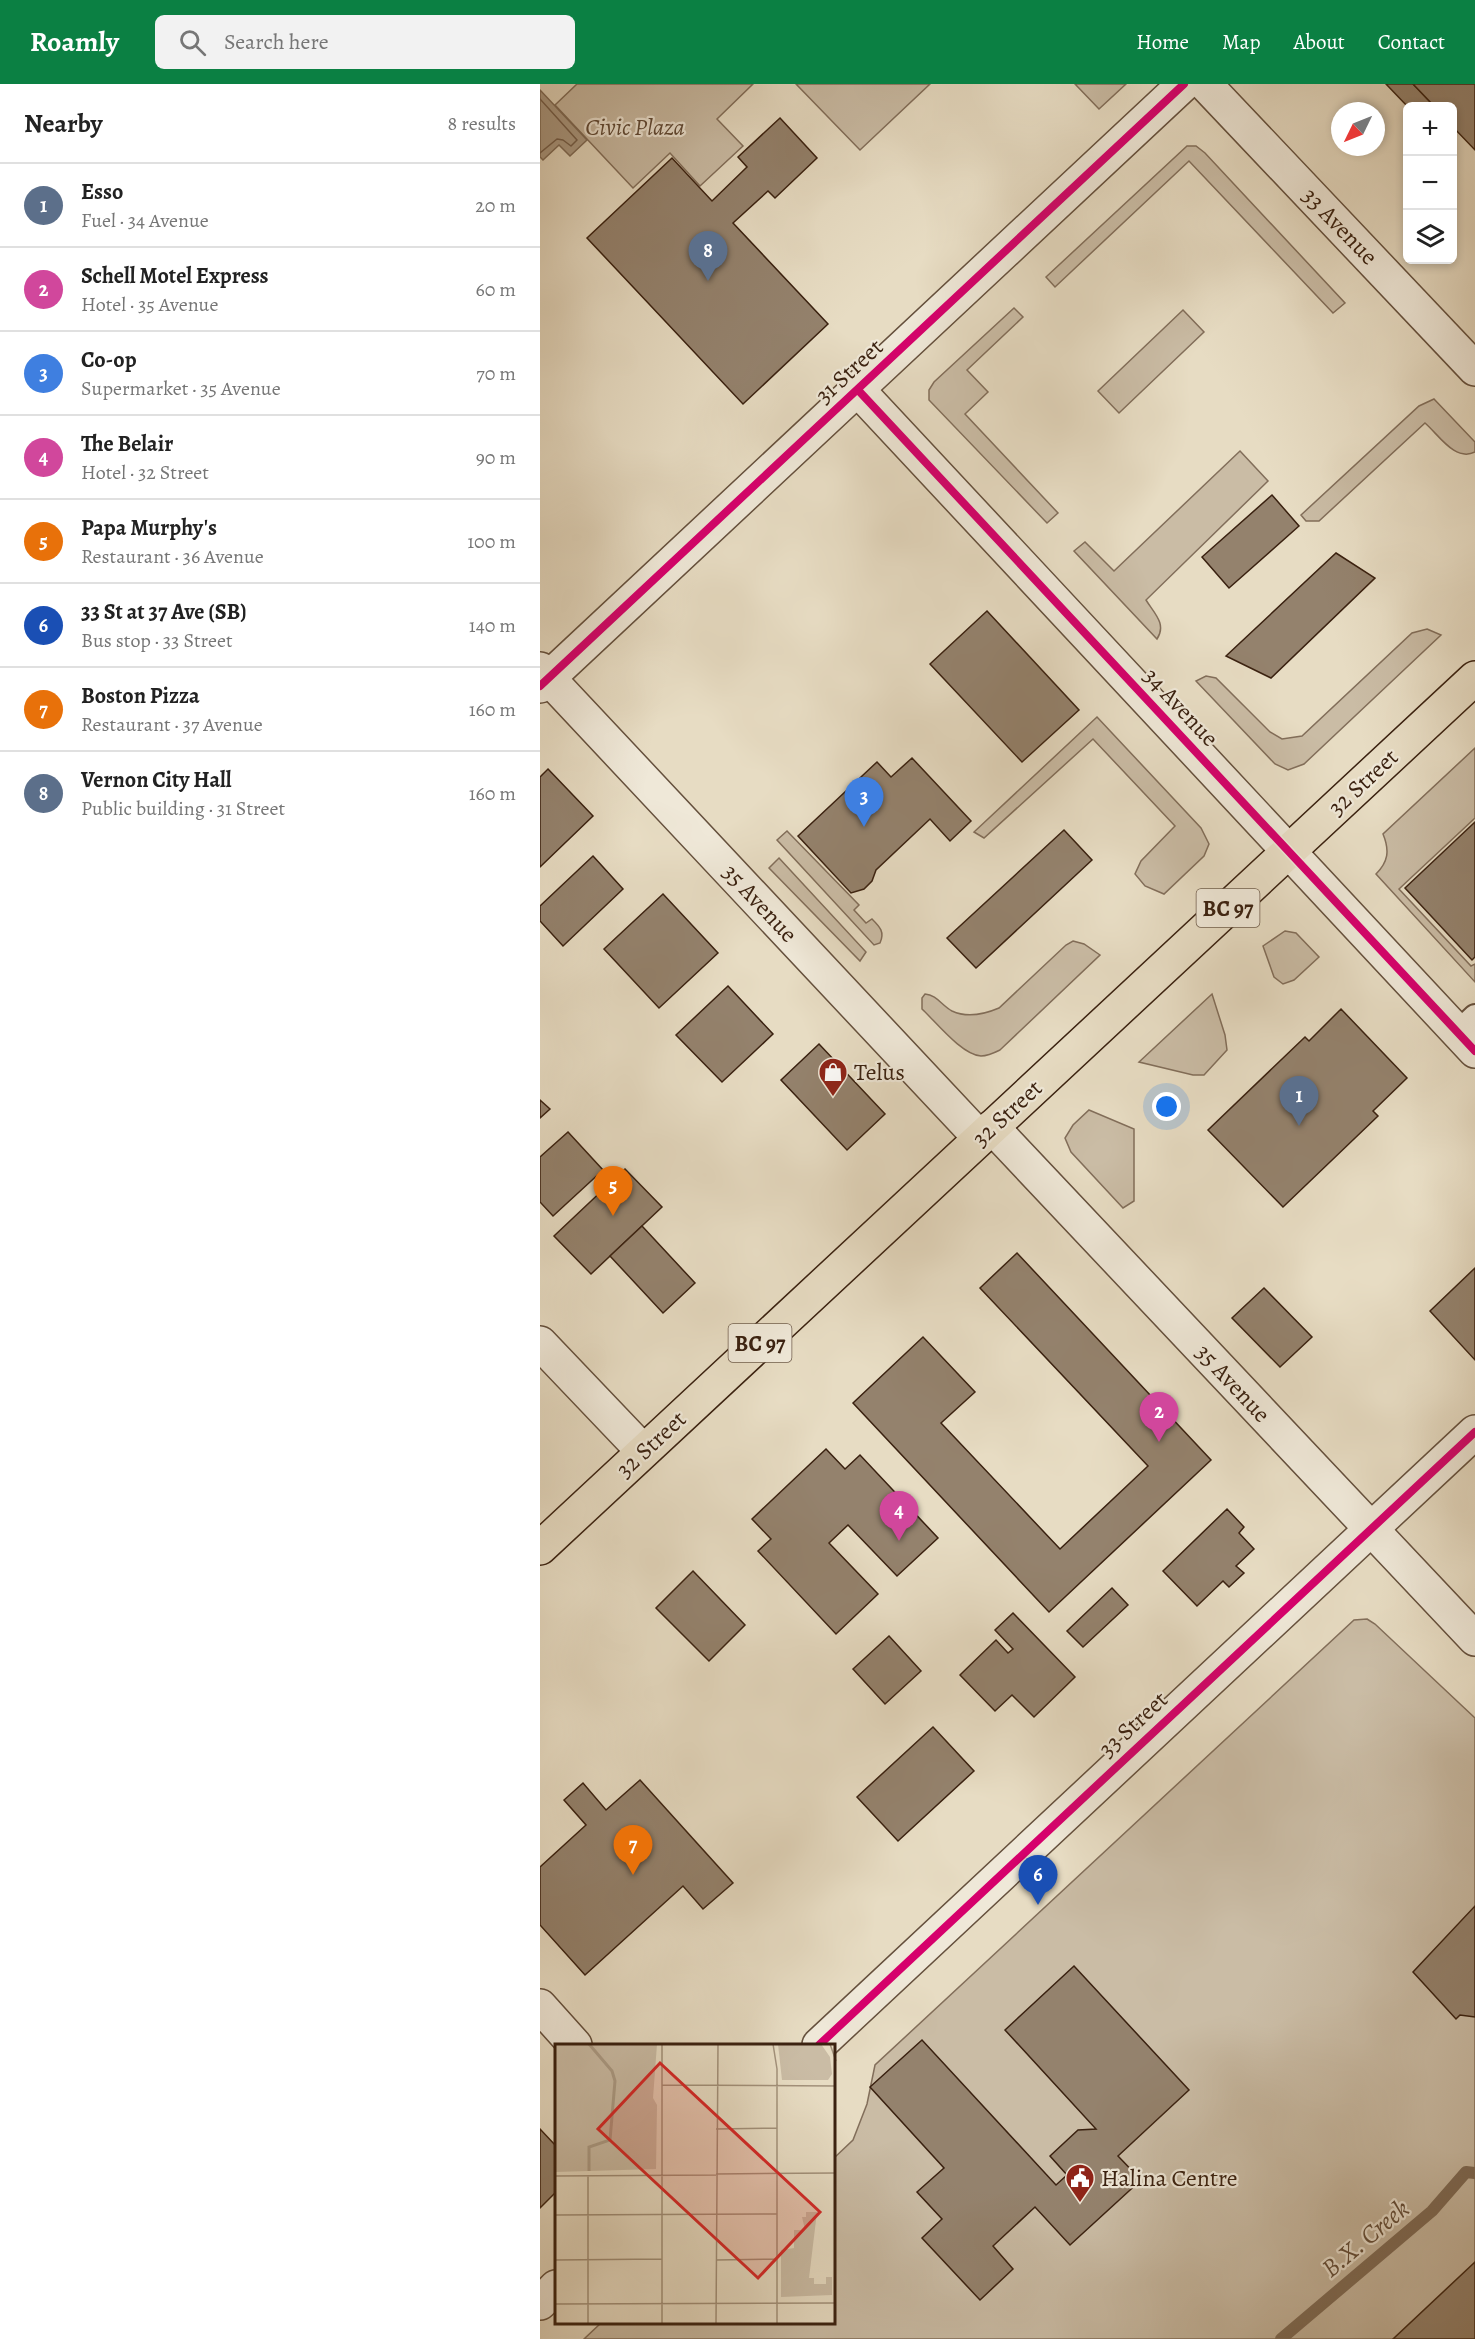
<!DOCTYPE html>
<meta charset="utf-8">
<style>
body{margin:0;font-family:Alegreya,serif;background:#f2f2f2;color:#222}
.controls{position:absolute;right:18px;top:18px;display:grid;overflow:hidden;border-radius:9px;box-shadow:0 3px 9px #0003}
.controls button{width:54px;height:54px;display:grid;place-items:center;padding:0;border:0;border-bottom:2px solid #e0e0e0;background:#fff;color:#222;font:30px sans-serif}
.compass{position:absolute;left:791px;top:18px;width:54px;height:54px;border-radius:50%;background:#fff;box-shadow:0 3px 9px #0003;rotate:227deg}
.you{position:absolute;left:627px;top:1023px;width:21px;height:21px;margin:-15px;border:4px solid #fff;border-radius:50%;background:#1a73e8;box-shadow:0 0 0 9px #1a73e833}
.badge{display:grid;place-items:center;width:39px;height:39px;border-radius:50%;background:#0b8043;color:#fff;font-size:20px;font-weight:700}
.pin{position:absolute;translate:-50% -50px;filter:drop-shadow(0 2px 3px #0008)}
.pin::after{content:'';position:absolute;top:32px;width:21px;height:18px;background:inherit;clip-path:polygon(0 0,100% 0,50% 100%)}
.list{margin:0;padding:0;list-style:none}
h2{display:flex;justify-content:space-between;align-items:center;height:78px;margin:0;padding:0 24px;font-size:26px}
h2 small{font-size:20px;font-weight:400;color:#767676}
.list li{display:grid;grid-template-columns:39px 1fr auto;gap:18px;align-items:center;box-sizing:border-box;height:84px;padding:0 24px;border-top:2px solid #e0e0e0}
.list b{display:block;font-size:22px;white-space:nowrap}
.list p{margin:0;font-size:20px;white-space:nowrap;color:#767676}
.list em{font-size:20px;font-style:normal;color:#767676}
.icon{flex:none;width:33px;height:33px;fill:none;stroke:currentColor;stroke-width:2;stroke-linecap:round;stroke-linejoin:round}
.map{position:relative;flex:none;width:935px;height:2255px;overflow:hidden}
header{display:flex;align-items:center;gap:36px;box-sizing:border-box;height:84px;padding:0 30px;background:#0b8043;color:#fff}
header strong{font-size:28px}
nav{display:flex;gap:33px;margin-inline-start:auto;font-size:21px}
.search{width:420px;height:54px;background:#f2f2f2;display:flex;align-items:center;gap:15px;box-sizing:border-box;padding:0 21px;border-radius:9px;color:#767676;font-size:22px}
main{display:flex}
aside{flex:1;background:#fff}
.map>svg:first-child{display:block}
.green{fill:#cabca5;stroke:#826e5a;stroke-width:1.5}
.water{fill:#ac9c86;stroke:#7e6b57;stroke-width:1.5}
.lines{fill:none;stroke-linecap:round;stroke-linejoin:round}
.shore{stroke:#735e4b;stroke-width:1.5}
.stream{stroke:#7e6b57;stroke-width:12}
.building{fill:#94826d;stroke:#3a2110;stroke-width:1.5}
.lane-casing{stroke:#65503d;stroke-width:26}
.street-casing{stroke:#65503d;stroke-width:36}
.highway-casing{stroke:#3a2110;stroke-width:36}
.lane{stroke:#efe8d8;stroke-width:22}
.street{stroke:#efe8d8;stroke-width:33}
.highway{stroke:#e7dcc3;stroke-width:33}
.cycleway-casing{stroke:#efe8d8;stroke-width:11}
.cycleway{stroke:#d6006c;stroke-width:8}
.labels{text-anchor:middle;stroke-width:4.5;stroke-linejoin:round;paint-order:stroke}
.shield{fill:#efe8d8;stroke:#705d4c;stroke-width:1.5}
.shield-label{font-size:22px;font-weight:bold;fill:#3a2110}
.park-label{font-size:24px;font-style:italic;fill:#5e4835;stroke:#efe8d8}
.street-label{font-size:24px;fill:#3a2110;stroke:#efe8d8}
.poi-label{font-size:24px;fill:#3a2110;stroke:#efe8d8;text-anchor:start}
.water-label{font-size:26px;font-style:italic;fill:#624c39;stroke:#efe8d8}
.inset-river{fill:none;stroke:#ac9c86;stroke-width:3}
.inset-road{fill:none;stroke:#a2917b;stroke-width:1.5}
.view{fill:#d62828;fill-opacity:0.15;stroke:#d62828;stroke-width:3}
.inset-edge{fill:none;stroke:#3a2110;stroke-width:3}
</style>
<header>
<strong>Roamly</strong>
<div class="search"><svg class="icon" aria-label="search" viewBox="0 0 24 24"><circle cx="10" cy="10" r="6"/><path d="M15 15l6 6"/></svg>Search here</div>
<nav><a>Home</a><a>Map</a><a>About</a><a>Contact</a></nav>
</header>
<main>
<aside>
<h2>Nearby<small>8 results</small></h2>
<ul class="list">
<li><span class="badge" style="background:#5c6f8a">1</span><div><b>Esso</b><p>Fuel · 34 Avenue</p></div><em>20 m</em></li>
<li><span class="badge" style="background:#d1479c">2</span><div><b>Schell Motel Express</b><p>Hotel · 35 Avenue</p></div><em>60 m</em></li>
<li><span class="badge" style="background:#3f7fe0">3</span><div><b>Co-op</b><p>Supermarket · 35 Avenue</p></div><em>70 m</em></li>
<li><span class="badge" style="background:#d1479c">4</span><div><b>The Belair</b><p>Hotel · 32 Street</p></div><em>90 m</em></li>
<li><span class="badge" style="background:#e8710a">5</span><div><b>Papa Murphy's</b><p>Restaurant · 36 Avenue</p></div><em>100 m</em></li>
<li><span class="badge" style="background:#1a4fb4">6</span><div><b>33 St at 37 Ave (SB)</b><p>Bus stop · 33 Street</p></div><em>140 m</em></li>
<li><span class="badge" style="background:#e8710a">7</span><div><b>Boston Pizza</b><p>Restaurant · 37 Avenue</p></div><em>160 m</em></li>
<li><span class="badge" style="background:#5c6f8a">8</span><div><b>Vernon City Hall</b><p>Public building · 31 Street</p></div><em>160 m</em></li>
</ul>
</aside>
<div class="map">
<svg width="935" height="2255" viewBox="0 0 935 2255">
<rect width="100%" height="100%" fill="#e7dcc3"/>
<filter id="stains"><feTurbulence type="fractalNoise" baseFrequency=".00333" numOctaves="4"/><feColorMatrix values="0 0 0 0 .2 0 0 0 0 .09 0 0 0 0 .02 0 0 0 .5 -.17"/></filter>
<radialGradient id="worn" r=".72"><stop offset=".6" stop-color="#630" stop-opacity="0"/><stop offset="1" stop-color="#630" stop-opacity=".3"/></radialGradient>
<g class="green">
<path d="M37,0H213L177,35L203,62L160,102L130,69L93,104L15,21Z"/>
<path d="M256,0H390L320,66Z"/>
<path d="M535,0H586L559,25Z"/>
<path d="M647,62H656L665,69L805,219L793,229L649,77L515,203L506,193Z"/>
<path d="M474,224L483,233L427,286L448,308L425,330L518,429L507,439L389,316V306L394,298Z"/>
<path d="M643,226L664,248L579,329L558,307Z"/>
<path d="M894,315L935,358V368C915,378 899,351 885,339L779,437H766L761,431L879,322Z"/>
<path d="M700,367L728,397L606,516C614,529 627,540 617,555L534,467L545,458L574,487Z"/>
<path d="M887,545L901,551L764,680L748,686L735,680L656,597L666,592L676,594L730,648L742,655L762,652L872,549Z"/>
<path d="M557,633L661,744L669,760L664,772L624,810L605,802L595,790L601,777L635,742L553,655L444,754L434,748Z"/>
<path d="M935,664V734L859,805L931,882L935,880V898L836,790C848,778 850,767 843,750Z"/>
<path d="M247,747L319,821L314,826L326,839L332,835C340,843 345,848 340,859L334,861L237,756Z"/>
<path d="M239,774L326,868L320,877L229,784Z"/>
<path d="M745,847L756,849L779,873L754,896L743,900L734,893L723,862Z"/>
<path d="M533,857L544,860L560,871L460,966C454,969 448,972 441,972C422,971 396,938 382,925V914L385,910C397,911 402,922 412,927C427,934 445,930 459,924L526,861Z"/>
<path d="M672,910L685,951L687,966L664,991H653L599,978Z"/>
<path d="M549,1026L594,1045V1117L583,1124L531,1068L525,1054L533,1041Z"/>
<path d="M827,1535L835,1540L935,1634V2255H44L61,2239L294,2238V2074L313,2056L327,2020L335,1981L814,1536Z"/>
</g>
<path class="water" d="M0,6L47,56L30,72L19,61L3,76L0,73Z"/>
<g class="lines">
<path class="shore" d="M0,15L37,56L31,62L23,56L17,55L0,69"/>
<path class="stream" d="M741,2255L892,2127L926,2088L935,2089"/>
</g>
<g class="building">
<path d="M846,0H873L894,22L868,23Z"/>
<path d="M873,0H935V66L912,42V22H894Z"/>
<path d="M240,34L277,74L235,114L228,107L193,139L288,240L203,320L47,154L132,74L172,117L207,83L198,73Z"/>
<path d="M732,411L759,442L689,504L662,473Z"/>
<path d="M796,469L835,494L731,594L686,572Z"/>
<path d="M447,527L539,626L482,678L390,580Z"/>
<path d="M372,674L431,737L410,757L390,735L336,786L332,797L324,805L311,809L258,752L337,678L351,693Z"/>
<path d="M8,685L53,732L0,783V693Z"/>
<path d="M935,738V873L932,876L865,804Z"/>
<path d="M524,746L552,776L436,884L407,854Z"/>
<path d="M53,772L83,805L23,862L0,837V822Z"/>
<path d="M123,810L178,869L119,924L64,865Z"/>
<path d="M188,902L233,950L182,998L136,951Z"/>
<path d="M801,925L867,994L833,1027L838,1032L743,1123L668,1046L765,953L769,957Z"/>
<path d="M279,960L345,1030L307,1066L241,996Z"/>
<path d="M0,1016L10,1025L0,1034Z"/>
<path d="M28,1048L63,1086L13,1132L0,1118V1073Z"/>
<path d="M85,1085L122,1123L51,1190L14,1152Z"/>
<path d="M102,1142L155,1199L123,1229L70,1172Z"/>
<path d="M477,1169L671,1376L509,1528L313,1319L383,1253L435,1308L401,1339L520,1465L608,1382L440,1204Z"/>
<path d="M935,1184V1276L890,1227Z"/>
<path d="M724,1204L772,1253L740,1283L692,1234Z"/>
<path d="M286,1365L305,1385L320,1371L398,1454L357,1492L308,1441L289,1459L338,1510L296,1550L218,1467L231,1455L212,1435Z"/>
<path d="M687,1425L704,1443L699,1449L714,1465L696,1482L704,1489L689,1503L683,1497L657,1522L623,1487Z"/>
<path d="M153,1487L205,1541L169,1577L116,1524Z"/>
<path d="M572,1504L588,1521L543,1563L527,1547Z"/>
<path d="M473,1529L535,1593L494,1633L472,1611L455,1627L420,1591L456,1556L468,1569L473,1565L455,1546Z"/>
<path d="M349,1552L381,1587L345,1620L313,1585Z"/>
<path d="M393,1643L434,1687L358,1757L317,1713Z"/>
<path d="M100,1696L193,1799L163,1825L143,1802L45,1891L0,1841V1783L46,1741L24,1716L43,1699L66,1726Z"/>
<path d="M935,1822V1933L920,1931L916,1935L873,1888Z"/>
<path d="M534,1882L649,2006L578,2072L601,2096L530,2161L495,2123L453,2162L473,2185L440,2216L382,2154L402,2135L377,2108L404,2084L330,2003L382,1956L516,2101L527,2091L510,2072L538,2046L556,2045L465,1946Z"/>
<path d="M0,2045L16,2062V2108L0,2124Z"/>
<path d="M935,2178V2255H853Z"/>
</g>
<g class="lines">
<g class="lane-casing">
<path id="lane" d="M918,948L935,932"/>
</g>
<g class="street-casing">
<g id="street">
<path d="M665,0L935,285"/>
<path d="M318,306L935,967"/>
<path d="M0,585L440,1054"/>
<path d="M0,602L644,0"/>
<path d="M452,1043L935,1555"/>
<path d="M0,1259L103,1367"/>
<path d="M0,1922L35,1961"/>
<path d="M279,1961L935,1348"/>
<path d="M0,2219L16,2203"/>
</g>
</g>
<g class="highway-casing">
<path id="highway" d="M0,1464L935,594"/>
</g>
<use href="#lane" class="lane"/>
<use href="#street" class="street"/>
<use href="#highway" class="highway"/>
<g class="cycleway-casing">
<g id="cycleway">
<path d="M318,306L935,967"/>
<path d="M0,602L644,0"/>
<path d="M279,1961L935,1348"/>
</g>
</g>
<use href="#cycleway" class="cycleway"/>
</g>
<defs>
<g id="shop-pin" transform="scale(1.5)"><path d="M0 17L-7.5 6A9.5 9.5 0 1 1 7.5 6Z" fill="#8f2418" stroke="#efe8d8"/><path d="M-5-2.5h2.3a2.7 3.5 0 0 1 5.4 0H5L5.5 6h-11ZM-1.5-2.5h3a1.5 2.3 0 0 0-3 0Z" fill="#fff"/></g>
<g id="civic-pin" transform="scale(1.5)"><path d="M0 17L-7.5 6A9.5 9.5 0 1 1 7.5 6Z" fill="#8f2418" stroke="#efe8d8"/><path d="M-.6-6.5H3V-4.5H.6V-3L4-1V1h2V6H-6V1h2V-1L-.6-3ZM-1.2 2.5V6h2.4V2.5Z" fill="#fff"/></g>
</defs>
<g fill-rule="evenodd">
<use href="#shop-pin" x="293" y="988"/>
<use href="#civic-pin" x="540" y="2094"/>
</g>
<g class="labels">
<g class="shield">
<rect x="656.5" y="805" width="63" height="38" rx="4.5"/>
<rect x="188.5" y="1240" width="63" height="38" rx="4.5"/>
</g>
<g class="shield-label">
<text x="688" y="832">BC 97</text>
<text x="220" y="1267">BC 97</text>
</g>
<g class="park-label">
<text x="95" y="51">Civic Plaza</text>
</g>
<g class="street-label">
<text transform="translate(800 142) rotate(46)" y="8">33 Avenue</text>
<text transform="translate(309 287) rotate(-43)" y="8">31 Street</text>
<text transform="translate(641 623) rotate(47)" y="8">34 Avenue</text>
<text transform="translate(823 698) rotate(-43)" y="8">32 Street</text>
<text transform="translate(220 819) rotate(47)" y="8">35 Avenue</text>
<text transform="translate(467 1029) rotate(-43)" y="8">32 Street</text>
<text transform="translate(693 1299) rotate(47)" y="8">35 Avenue</text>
<text transform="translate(111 1360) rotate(-43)" y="8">32 Street</text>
<text transform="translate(593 1640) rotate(-43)" y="8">33 Street</text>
</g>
<g class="poi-label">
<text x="314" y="996">Telus</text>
<text x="561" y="2102">Halina Centre</text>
</g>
<g class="water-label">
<text transform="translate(825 2154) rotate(-40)" y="9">B.X. Creek</text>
</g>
</g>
<g transform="translate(15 1960)">
<rect width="280" height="280" fill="#e7dcc3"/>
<path d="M0,0H102L98,54L102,61L101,125L0,128ZM223,0H266L275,13L277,30L273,36H227ZM251,168H262L254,234H259V240H271V233H277V251L226,253V206L239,204V186H250L247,173H251Z" fill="#cabca5"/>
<path class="inset-river" d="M34,127V103L55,96L60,37L57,27L34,0"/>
<path class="inset-road" d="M218,0L222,25V280M275,0L281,17M107,41L281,42M161,85L222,84M161,130L281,129M0,132L161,131M0,171L222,170M0,216L107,215M161,216L222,215M0,260L281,259M33,280V132M107,280V0M161,280L163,0"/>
<path class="view" d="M105,19L265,168L203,234L43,85Z"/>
<rect width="280" height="280" class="inset-edge"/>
</g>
<rect width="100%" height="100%" filter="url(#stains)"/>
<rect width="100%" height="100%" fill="url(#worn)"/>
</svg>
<div class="controls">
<button>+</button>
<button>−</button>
<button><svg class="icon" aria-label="layers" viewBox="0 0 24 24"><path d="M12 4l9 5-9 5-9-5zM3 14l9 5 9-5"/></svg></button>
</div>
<svg class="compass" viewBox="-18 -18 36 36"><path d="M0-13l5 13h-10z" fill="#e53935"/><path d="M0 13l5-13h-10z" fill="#767676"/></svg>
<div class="you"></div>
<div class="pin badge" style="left:759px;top:1042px;background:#5c6f8a">1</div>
<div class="pin badge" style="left:619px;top:1358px;background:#d1479c">2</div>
<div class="pin badge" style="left:324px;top:743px;background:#3f7fe0">3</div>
<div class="pin badge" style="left:359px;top:1457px;background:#d1479c">4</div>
<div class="pin badge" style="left:73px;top:1132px;background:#e8710a">5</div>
<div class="pin badge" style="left:498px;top:1821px;background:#1a4fb4">6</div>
<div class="pin badge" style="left:93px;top:1791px;background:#e8710a">7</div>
<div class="pin badge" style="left:168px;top:197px;background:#5c6f8a">8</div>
</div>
</main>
